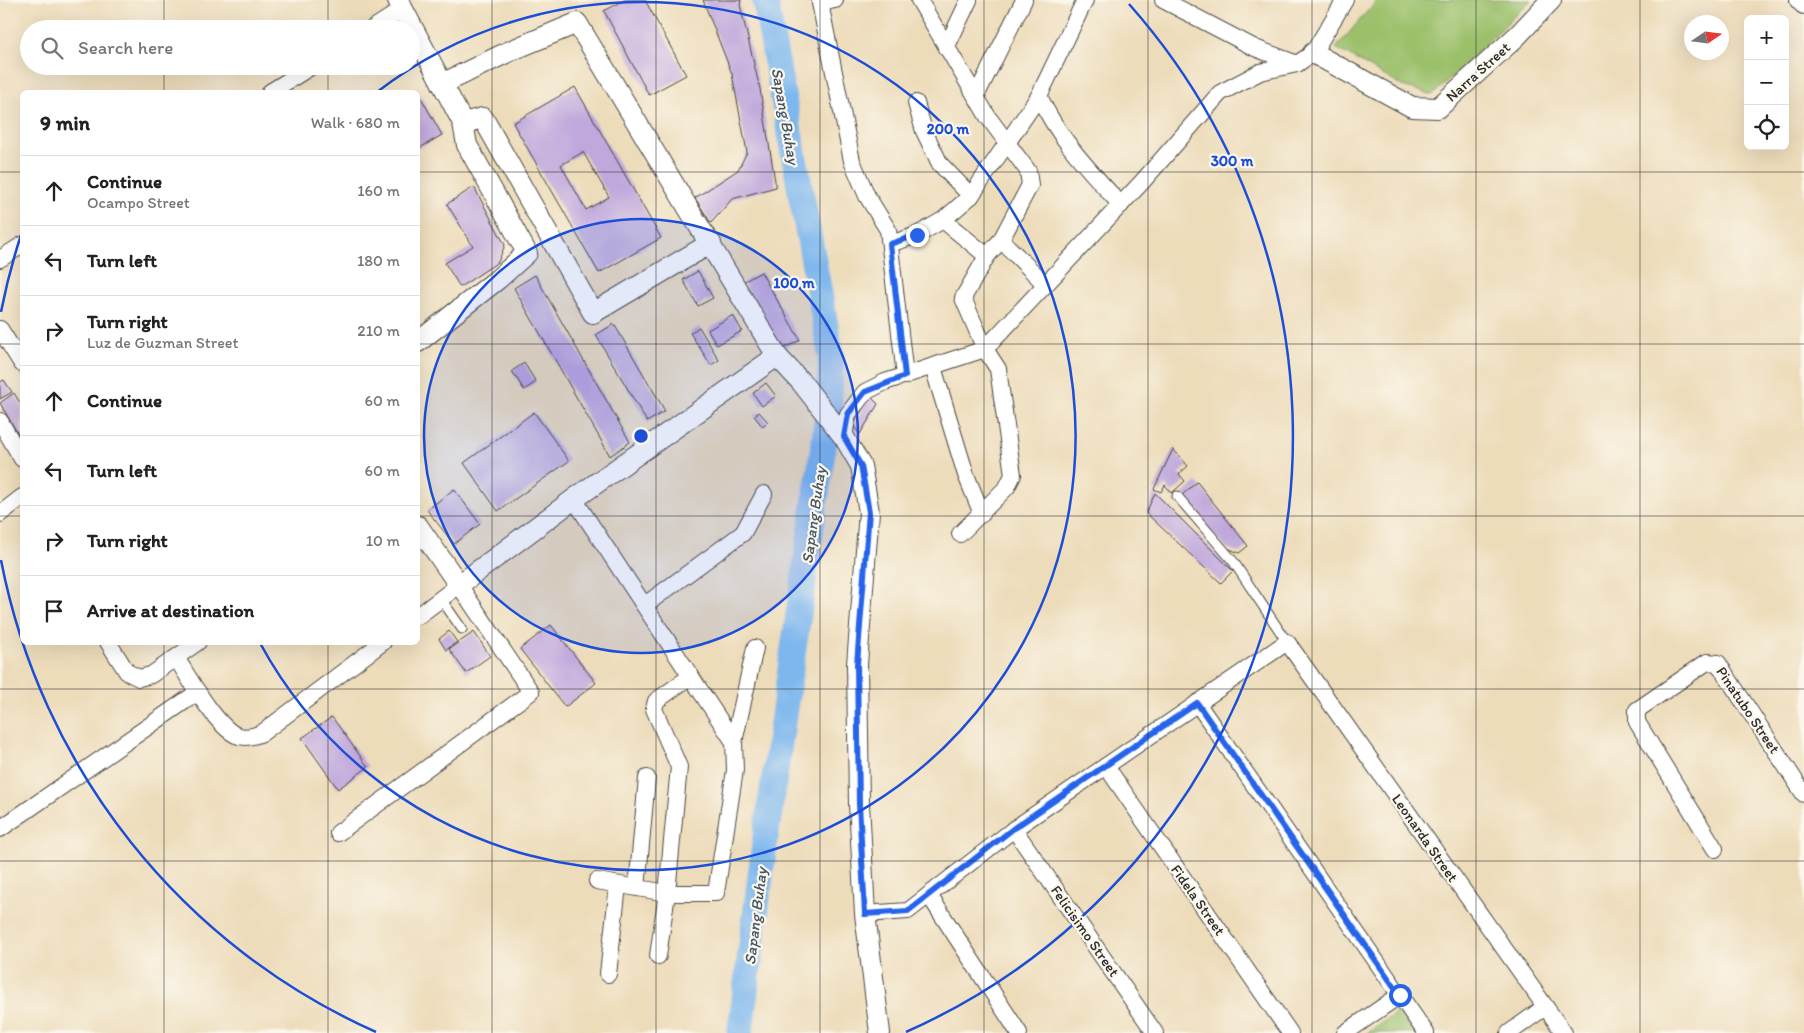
<!DOCTYPE html>
<meta charset="utf-8">
<style>
body{margin:0;font-family:Itim,sans-serif;background:#f2f2f2;color:#222}
.controls{position:absolute;right:15px;top:15px;display:grid;overflow:hidden;border-radius:8px;box-shadow:0 5px 20px #0002}
.controls button{width:45px;height:45px;display:grid;place-items:center;padding:0;border:0;border-bottom:1px solid #e0e0e0;background:#fff;color:#222;font:25px sans-serif}
.compass{position:absolute;left:1684px;top:15px;width:45px;height:45px;border-radius:50%;background:#fff;box-shadow:0 5px 20px #0002;rotate:77deg}
.stop{position:absolute;width:15px;height:15px;margin:-11px;border:4px solid #2563eb;border-radius:50%;background:#fff}
.stop.end{background:#2563eb;border-color:#fff;box-shadow:0 1px 5px #0008}
.list{margin:0;padding:0;list-style:none}
h2{display:flex;justify-content:space-between;align-items:center;height:65px;margin:0;padding:0 20px;font-size:21px}
h2 small{font-size:16px;font-weight:400;color:#767676}
.list li{display:grid;grid-template-columns:32px 1fr auto;gap:15px;align-items:center;box-sizing:border-box;height:70px;padding:0 20px;border-top:1px solid #e0e0e0}
.list b{display:block;font-size:19px;white-space:nowrap}
.list p{margin:0;font-size:16px;white-space:nowrap;color:#767676}
.list em{font-size:16px;font-style:normal;color:#767676}
.icon{flex:none;width:28px;height:28px;fill:none;stroke:currentColor;stroke-width:2;stroke-linecap:round;stroke-linejoin:round}
.map{position:relative;flex:none;width:1804px;height:1033px;overflow:hidden}
.search{position:absolute;background:#fff;box-shadow:0 5px 20px #0002;left:20px;top:20px;width:400px;height:55px;display:flex;align-items:center;gap:12px;box-sizing:border-box;padding:0 18px;border-radius:28px;color:#767676;font-size:19px}
.panel{position:absolute;background:#fff;box-shadow:0 5px 20px #0002;left:20px;top:90px;width:400px;height:555px;border-radius:8px}
.map>svg:first-child{display:block}
.green{fill:#9bc06b;stroke:#63764b}
.lines{fill:none;stroke-linecap:round;stroke-linejoin:round}
.river{stroke:#7eb7ee;stroke-width:26}
.building{fill:#c0a8dc;fill-rule:evenodd}
.service-casing{stroke:#484640;stroke-width:11}
.minor-casing{stroke:#484640;stroke-width:18}
.tertiary-casing{stroke:#484640;stroke-width:22}
.service{stroke:#fff;stroke-width:9}
.minor{stroke:#fff;stroke-width:16}
.tertiary{stroke:#fff;stroke-width:20}
.route{stroke:#2563eb;stroke-width:6}
.grid{fill:none;stroke:#2b2b2b;stroke-width:1;stroke-opacity:0.55}
.ring{fill:none;stroke:#1d4ed8;stroke-width:2.5}
.labels{text-anchor:middle;stroke-width:4.5;stroke-linejoin:round;paint-order:stroke}
.street-label{font-size:15px;fill:#2b2b2b;stroke:#fbf7ec}
.water-label{font-size:16px;font-style:italic;fill:#456;stroke:#fbf7ec}
.centre{fill:#1d4ed8;stroke:#fbf7ec;stroke-width:2.5}
.ring-label{font-size:15px;text-anchor:middle;font-weight:bold;fill:#1d4ed8;stroke:#fbf7ec;stroke-width:4.5;stroke-linejoin:round;paint-order:stroke}
</style>
<div class="map">
<svg width="1804" height="1033" viewBox="0 0 1804 1033">
<rect width="100%" height="100%" fill="#fbf7ec"/>
<filter id="ink" filterUnits="userSpaceOnUse"><feTurbulence type="fractalNoise" baseFrequency=".02" numOctaves="2"/><feDisplacementMap in="SourceGraphic" scale="10" xChannelSelector="R" yChannelSelector="G"/><feConvolveMatrix kernelMatrix="1 2 1 2 8 2 1 2 1" color-interpolation-filters="sRGB"/></filter>
<filter id="wash" filterUnits="userSpaceOnUse"><feTurbulence type="fractalNoise" baseFrequency=".0096" numOctaves="4" result="noise"/><feDisplacementMap in="SourceGraphic" scale="20" xChannelSelector="R" yChannelSelector="G"/><feGaussianBlur stdDeviation="1.12" result="paint"/><feColorMatrix in="noise" values="0 0 0 0 0 0 0 0 0 0 0 0 0 0 0 0 0 1.4 0 .05"/><feComposite in="paint" operator="in"/></filter>
<g filter="url(#wash)">
<rect width="100%" height="100%" fill="#eddcba"/>
<g class="green">
<path d="M1377,0H1531L1433,95L1402,86L1336,48Z"/>
<path d="M1399,1011L1413,1033H1367Z"/>
</g>
<g class="lines">
<path class="river" d="M740,1033L765,841L829,408L831,355L765,0"/>
</g>
<g id="blocks">
<g class="building">
<path d="M625,0H645L686,75L649,95L604,11Z"/>
<path d="M703,0H741L740,5L760,89L776,187L732,199L711,223L695,198L738,170L747,152L732,74Z"/>
<path d="M575,87L661,238L599,273L513,123ZM583,152L609,197L586,210L561,165Z"/>
<path d="M419,94L442,135L418,149V95Z"/>
<path d="M474,187L505,245L498,262L460,287L445,263L473,246L447,204Z"/>
<path d="M698,271L713,298L698,306L683,280Z"/>
<path d="M761,272L800,340L781,350L743,282Z"/>
<path d="M535,275L630,442L610,456L514,288Z"/>
<path d="M733,315L742,331L717,345L708,330Z"/>
<path d="M614,324L665,411L647,422L596,335Z"/>
<path d="M699,327L719,360L711,365L690,333Z"/>
<path d="M524,363L536,382L524,390L512,371Z"/>
<path d="M4,380L12,392L0,399V382Z"/>
<path d="M766,383L776,396L762,406L753,393Z"/>
<path d="M14,393L22,406V441L0,403Z"/>
<path d="M870,396L878,404L860,434L853,426Z"/>
<path d="M534,412L569,461L498,511L464,463Z"/>
<path d="M759,412L768,422L763,427L754,416Z"/>
<path d="M1173,449L1188,466L1179,474L1185,481L1172,493L1165,485L1161,492L1154,489Z"/>
<path d="M1197,482L1248,546L1239,553L1225,547L1197,517L1182,495Z"/>
<path d="M454,489L480,524L454,544L427,510Z"/>
<path d="M1155,493L1233,571L1221,583L1146,513Z"/>
<path d="M551,625L596,683L565,707L520,649Z"/>
<path d="M449,631L457,642L446,650L439,639Z"/>
<path d="M474,632L490,656L466,673L449,649Z"/>
<path d="M332,717L368,767L338,789L302,738Z"/>
</g>
</g>
</g>
<g filter="url(#ink)">
<use href="#blocks" fill-opacity="0" stroke="#484640" stroke-width="1"/>
<g class="lines">
<g class="service-casing">
<g id="service">
<path d="M1177,496L1233,561L1287,642"/>
<path d="M441,599L462,629"/>
</g>
</g>
<g class="minor-casing">
<g id="minor">
<path d="M835,0L820,3L852,161L867,196L888,230L905,376"/>
<path d="M919,0L988,117L1028,171L1030,185L1001,240L987,256L963,298L985,349L998,369L1013,475L1007,487L960,534"/>
<path d="M1163,0L1255,48L1297,64"/>
<path d="M372,29L403,9"/>
<path d="M946,48L969,0"/>
<path d="M270,92L312,66"/>
<path d="M976,96L1024,0"/>
<path d="M1039,96C1058,138 1090,171 1121,205"/>
<path d="M916,103L924,131L940,164L971,196"/>
<path d="M943,220L987,256"/>
<path d="M1001,240L1045,284"/>
<path d="M890,244L917,235L943,220L971,196L1039,96L1085,0"/>
<path d="M0,259L22,245"/>
<path d="M0,329L22,364"/>
<path d="M933,367L966,475L982,514"/>
<path d="M0,421L22,459"/>
<path d="M844,437L848,414L865,392L885,382L985,349L1142,182L1220,93L1260,72L1297,64L1313,53L1345,0"/>
<path d="M574,499L734,742L735,770L716,893H667L597,881"/>
<path d="M0,514L22,497"/>
<path d="M645,605L743,533L764,494"/>
<path d="M108,642L127,672L139,678L151,675L198,642"/>
<path d="M177,659C189,678 216,726 236,735C245,739 254,736 262,733L383,642"/>
<path d="M1197,703L1426,1033"/>
<path d="M734,742L755,648"/>
<path d="M1106,766L1290,1033"/>
<path d="M0,829L198,692"/>
<path d="M1014,829L1155,1033"/>
<path d="M338,833L531,692L459,585L418,616"/>
<path d="M1715,849L1637,722V710L1707,662L1718,663L1804,794"/>
<path d="M637,888L647,778"/>
<path d="M929,895L1019,1033"/>
<path d="M865,914L908,911L1014,829L1287,642L1564,1033"/>
<path d="M658,956L667,893L679,767L654,709L656,701L691,676"/>
<path d="M608,974L618,885"/>
<path d="M1345,1033L1400,995"/>
<path d="M1509,1033L1545,1007"/>
</g>
</g>
<g class="tertiary-casing">
<g id="tertiary">
<path d="M398,0L463,123L483,118L593,313L711,243"/>
<path d="M1800,0L1804,4"/>
<path d="M1313,53L1412,107L1438,108L1517,36L1551,0"/>
<path d="M442,84L510,51L577,23L777,356L802,383L844,437L861,466L869,512L857,664L859,804L865,914L880,1033"/>
<path d="M418,342L498,279L527,253L467,145L463,123"/>
<path d="M418,526L459,585L574,499L777,356"/>
</g>
</g>
<use href="#service" class="service"/>
<use href="#minor" class="minor"/>
<use href="#tertiary" class="tertiary"/>
</g>
</g>
<g class="lines" filter="url(#ink)">
<path class="route" d="M917,235L890,244L905,376L865,392L848,414L844,437L861,466L869,512L857,664L859,804L865,914L908,911L1014,828L1197,703L1400,995"/>
</g>
<path class="grid" d="M164,0V29M328,0V29M492,0V1033M656,0V1033M820,0V1033M984,0V1033M1148,0V1033M1312,0V1033M1476,0V1033M1640,0V1033M164,66V92M328,66V92M0,172H22M418,172H1804M0,344H22M418,344H1804M0,516H22M418,516H1804M164,642V1033M328,642V1033M0,689H1804M0,861H1804"/>
<circle cx="641" cy="436" r="217" fill="#1d4ed8" fill-opacity=".12"/>
<g class="ring">
<circle cx="641" cy="436" r="217"/>
<path d="M377 92A434 434 0 1 1 260 643"/>
<path d="M376 1032A652 652 0 0 1 1 560M1 312A652 652 0 0 1 21 235M1129 4A652 652 0 0 1 906 1032"/>
</g>
<g class="labels">
<g class="street-label">
<text transform="translate(1478 72) rotate(-42)" y="5">Narra Street</text>
<text transform="translate(1748 710) rotate(56)" y="5">Pinatubo Street</text>
<text transform="translate(1425 838) rotate(55)" y="5">Leonarda Street</text>
<text transform="translate(1198 900) rotate(55)" y="5">Fidela Street</text>
<text transform="translate(1085 931) rotate(55)" y="5">Felicisimo Street</text>
</g>
<g class="water-label">
<text transform="translate(786 116) rotate(80)" y="6">Sapang Buhay</text>
<text transform="translate(813 515) rotate(-82)" y="6">Sapang Buhay</text>
<text transform="translate(755 916) rotate(-83)" y="6">Sapang Buhay</text>
</g>
</g>
<circle cx="641" cy="436" r="8" class="centre"/>
<g class="ring-label">
<text x="948" y="134">200 m</text>
<text x="1232" y="166">300 m</text>
<text x="794" y="288">100 m</text>
</g>
</svg>
<div class="controls">
<button>+</button>
<button>−</button>
<button><svg class="icon" aria-label="locate" viewBox="0 0 24 24"><circle cx="12" cy="12" r="6"/><path d="M12 2v4M12 18v4M2 12h4M18 12h4"/></svg></button>
</div>
<svg class="compass" viewBox="-18 -18 36 36"><path d="M0-13l5 13h-10z" fill="#e53935"/><path d="M0 13l5-13h-10z" fill="#767676"/></svg>
<div class="stop" style="left:1400px;top:995px"></div>
<div class="stop end" style="left:917px;top:235px"></div>
<div class="search"><svg class="icon" aria-label="search" viewBox="0 0 24 24"><circle cx="10" cy="10" r="6"/><path d="M15 15l6 6"/></svg>Search here</div>
<section class="panel">
<h2>9 min<small>Walk · 680 m</small></h2>
<ul class="list">
<li><svg class="icon" aria-label="ahead" viewBox="0 0 24 24"><path d="M12 20V5M6 11l6-6 6 6"/></svg><div><b>Continue</b><p>Ocampo Street</p></div><em>160 m</em></li>
<li><svg class="icon" aria-label="left" viewBox="0 0 24 24"><path d="M17 20v-9H6M10 6l-5 5 5 5"/></svg><div><b>Turn left</b></div><em>180 m</em></li>
<li><svg class="icon" aria-label="right" viewBox="0 0 24 24"><path d="M7 20v-9h11M14 6l5 5-5 5"/></svg><div><b>Turn right</b><p>Luz de Guzman Street</p></div><em>210 m</em></li>
<li><svg class="icon" aria-label="ahead" viewBox="0 0 24 24"><path d="M12 20V5M6 11l6-6 6 6"/></svg><div><b>Continue</b></div><em>60 m</em></li>
<li><svg class="icon" aria-label="left" viewBox="0 0 24 24"><path d="M17 20v-9H6M10 6l-5 5 5 5"/></svg><div><b>Turn left</b></div><em>60 m</em></li>
<li><svg class="icon" aria-label="right" viewBox="0 0 24 24"><path d="M7 20v-9h11M14 6l5 5-5 5"/></svg><div><b>Turn right</b></div><em>10 m</em></li>
<li><svg class="icon" aria-label="arrive" viewBox="0 0 24 24"><path d="M6 21V4h12l-3 4 3 4H6"/></svg><div><b>Arrive at destination</b></div></li>
</ul>
</section>
</div>
